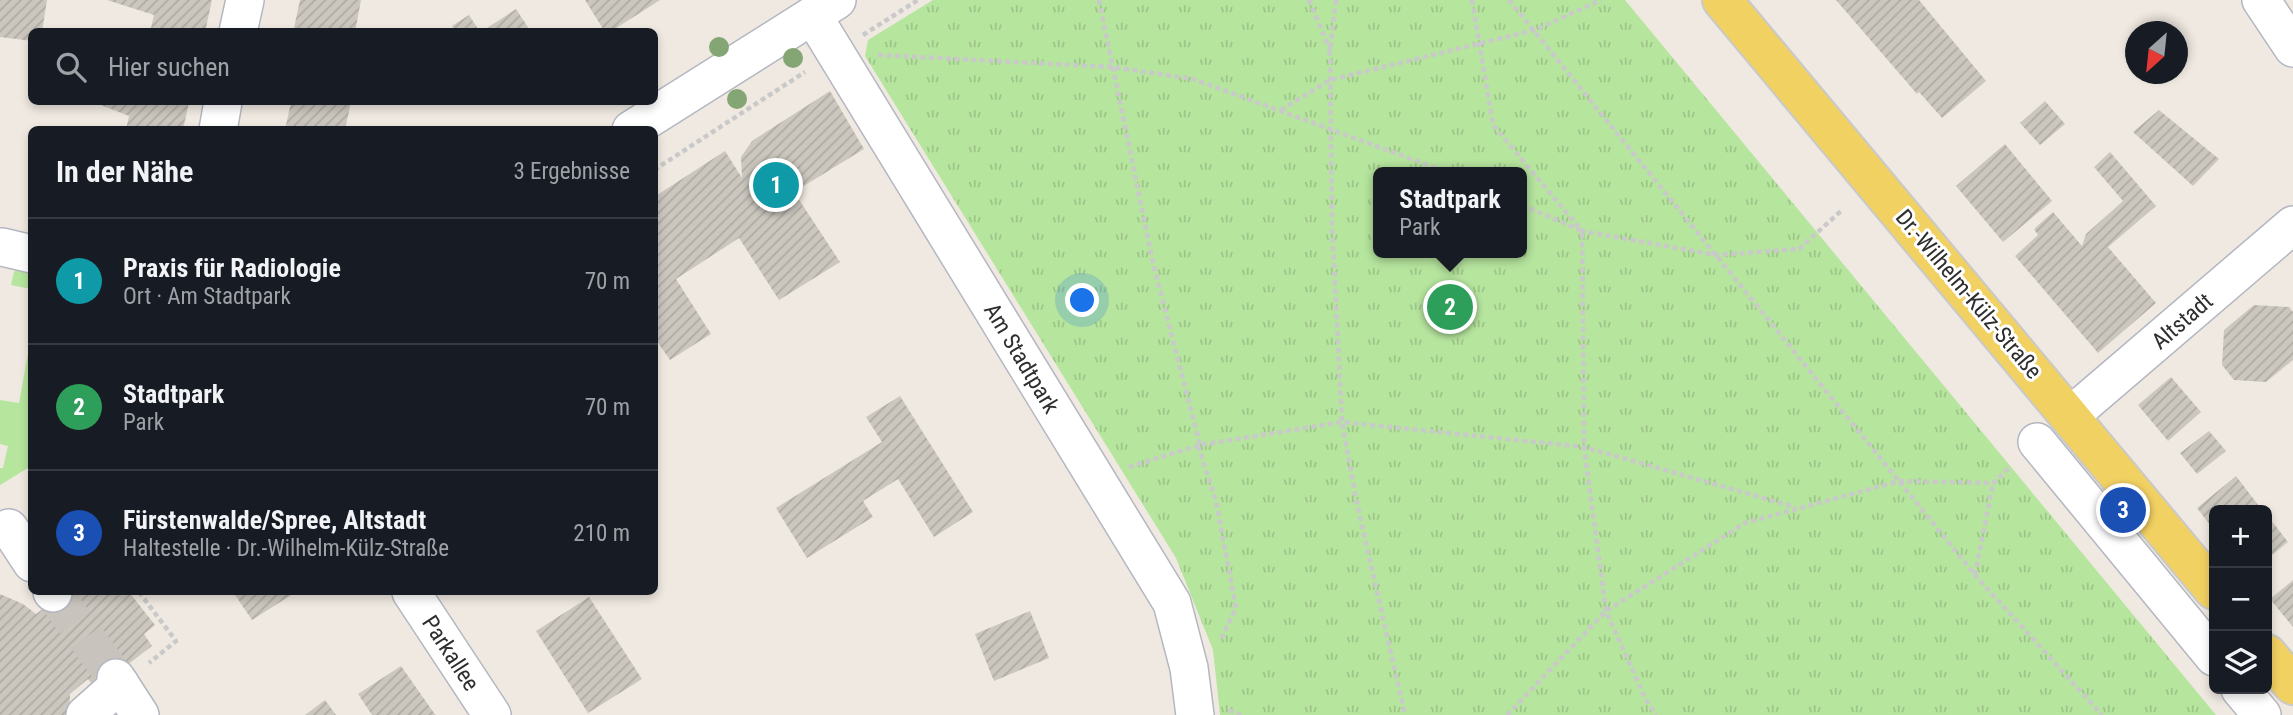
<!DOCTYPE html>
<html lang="de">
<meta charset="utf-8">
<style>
body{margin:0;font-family:"Roboto Condensed",sans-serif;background:#242831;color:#f1f3f6}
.controls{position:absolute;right:21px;bottom:21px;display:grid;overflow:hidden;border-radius:10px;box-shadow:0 4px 10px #0003}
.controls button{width:63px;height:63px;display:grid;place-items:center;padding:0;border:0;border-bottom:2px solid #363941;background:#171b24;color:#f1f3f6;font:35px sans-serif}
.compass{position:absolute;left:2125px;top:21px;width:63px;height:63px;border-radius:50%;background:#171b24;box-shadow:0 4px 10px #0003;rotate:207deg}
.you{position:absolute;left:1083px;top:301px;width:24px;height:24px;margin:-18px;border:5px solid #fff;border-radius:50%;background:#1a73e8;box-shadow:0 0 0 10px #1a73e833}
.badge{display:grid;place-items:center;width:46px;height:46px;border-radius:50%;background:#b45309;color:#fff;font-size:23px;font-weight:700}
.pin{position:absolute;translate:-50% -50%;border:4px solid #fff;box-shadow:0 2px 7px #0006}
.popup{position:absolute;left:1373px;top:167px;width:154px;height:91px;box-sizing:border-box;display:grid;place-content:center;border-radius:10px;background:#171b24;filter:drop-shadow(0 2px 5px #0005);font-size:23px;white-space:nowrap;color:#9ea1a6}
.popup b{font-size:26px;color:#f1f3f6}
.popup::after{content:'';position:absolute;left:50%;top:100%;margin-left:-14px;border:14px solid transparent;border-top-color:#171b24}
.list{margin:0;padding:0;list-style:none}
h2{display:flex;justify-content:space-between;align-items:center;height:91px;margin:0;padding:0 28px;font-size:30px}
h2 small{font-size:23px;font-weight:400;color:#9ea1a6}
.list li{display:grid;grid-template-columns:46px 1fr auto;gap:21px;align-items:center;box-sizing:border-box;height:126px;padding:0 28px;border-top:2px solid #363941}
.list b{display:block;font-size:26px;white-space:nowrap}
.list p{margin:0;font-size:23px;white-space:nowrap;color:#9ea1a6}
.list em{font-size:23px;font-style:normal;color:#9ea1a6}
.icon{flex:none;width:38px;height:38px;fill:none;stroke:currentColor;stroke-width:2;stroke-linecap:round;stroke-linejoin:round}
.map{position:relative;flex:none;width:2293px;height:715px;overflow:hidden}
.search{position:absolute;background:#171b24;box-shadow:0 4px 10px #0003;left:28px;top:28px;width:630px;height:77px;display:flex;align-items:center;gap:18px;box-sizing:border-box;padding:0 24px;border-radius:10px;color:#9ea1a6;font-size:26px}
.panel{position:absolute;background:#171b24;box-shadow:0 4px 10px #0003;left:28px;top:126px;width:630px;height:469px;border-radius:10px}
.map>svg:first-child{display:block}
.grass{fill:#b6e59e}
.park{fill:url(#park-tufts);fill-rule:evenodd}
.building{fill:url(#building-hatch)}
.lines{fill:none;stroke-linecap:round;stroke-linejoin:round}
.minor-tunnel{stroke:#c8c4bd;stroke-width:37;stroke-dasharray:37 18;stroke-linecap:butt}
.minor-casing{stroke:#b4b7c1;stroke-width:40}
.major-casing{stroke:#c9c9c9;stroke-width:42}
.path{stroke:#c9c9c9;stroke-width:4.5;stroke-dasharray:5 3.5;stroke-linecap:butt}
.minor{stroke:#fff;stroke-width:37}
.major{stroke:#f2d163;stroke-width:38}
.tree{fill:#84a574}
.labels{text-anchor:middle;stroke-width:6;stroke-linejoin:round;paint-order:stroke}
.street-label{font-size:23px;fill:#2e2e2e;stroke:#fff}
</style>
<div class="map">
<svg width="2293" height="715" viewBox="0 0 2293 715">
<defs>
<pattern id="park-tufts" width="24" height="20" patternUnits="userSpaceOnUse" patternTransform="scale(1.75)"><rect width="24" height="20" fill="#b6e59e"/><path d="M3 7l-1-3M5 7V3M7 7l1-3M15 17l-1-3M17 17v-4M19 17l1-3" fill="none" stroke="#9dc588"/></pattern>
<pattern id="building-hatch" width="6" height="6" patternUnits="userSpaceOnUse" patternTransform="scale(1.75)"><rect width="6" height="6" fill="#cbc7bf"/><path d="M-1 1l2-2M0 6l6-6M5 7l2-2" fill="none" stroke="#afaba4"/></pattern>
</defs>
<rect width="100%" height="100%" fill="#efe9e1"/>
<g class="grass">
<path d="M21,266L31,269V289L11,285L14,272Z"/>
<path d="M31,337V466L0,485V468H3L8,446L0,444V400L19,403Z"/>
</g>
<path class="park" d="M933,0H1625L2216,715H1220L1213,650L1176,558L865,56L868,40ZM1378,172H1522V253H1378Z"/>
<g class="building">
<path d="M0,0H47L42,32H32V41L0,37Z"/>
<path d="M107,0H212L205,32H150L154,15Z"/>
<path d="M300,0H361L355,32H312L294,28Z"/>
<path d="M585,0H660L610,32H605Z"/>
<path d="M1836,0H1919L1986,81L1942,118L1919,92L1917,94Z"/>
<path d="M516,9L531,32H481Z"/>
<path d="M469,15L480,32H456L452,26Z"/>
<path d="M830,91L864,149L794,192L840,262L779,300L739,238L676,279L711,334L670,360L654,337V197L725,151L742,178L741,157L752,141Z"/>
<path d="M2045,101L2065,124L2040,145L2020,123Z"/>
<path d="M93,102H189L183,130H126L129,116Z"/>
<path d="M291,102H351L345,130H285Z"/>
<path d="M2159,110L2219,159L2193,186L2133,132Z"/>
<path d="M2005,144L2052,201L2003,242L1956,186Z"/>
<path d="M2110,152L2156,206L2108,247L2156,303L2098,353L2015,256L2038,235L2034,229L2053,212L2082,246L2086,234L2123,201L2094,167Z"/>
<path d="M2254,305L2289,307L2293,312V360L2266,382L2234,380L2222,365L2224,330Z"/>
<path d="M2171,377L2201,412L2168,441L2138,405Z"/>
<path d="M900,396L973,512L934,537L898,479L863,501L873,517L807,558L776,508L882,442L866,417Z"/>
<path d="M2209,431L2226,451L2197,474L2180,453Z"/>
<path d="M2236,476L2262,510H2214V530L2197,508Z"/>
<path d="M2267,515L2288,542L2267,559Z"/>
<path d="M2293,580V627L2270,599Z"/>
<path d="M65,592H111L113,595L129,592L155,625L144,634L152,646L96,689L88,679L70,694L69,715H0V594L23,604L36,614Z"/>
<path d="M233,592H296L252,620Z"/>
<path d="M589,597L642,679L588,713L536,631Z"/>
<path d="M1030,611L1049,658L994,681L975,634Z"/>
<path d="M401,666L434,713L436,715H372L358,694Z"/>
<path d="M325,700L336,715H305Z"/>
</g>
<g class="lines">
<path class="minor-tunnel" d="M53,593L116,678"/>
<g class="minor-casing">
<g id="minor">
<path d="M2261,0L2293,48"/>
<path d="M813,16L1172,603L1189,668L1195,715"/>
<path d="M238,32L245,0"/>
<path d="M218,130L223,102"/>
<path d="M631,130L837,0"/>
<path d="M2,247L32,254"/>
<path d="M2070,416L2293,225"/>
<path d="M2037,442L2214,657"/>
<path d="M9,528L32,563"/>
<path d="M52,592L53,593"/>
<path d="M411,592L492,715"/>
<path d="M116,678L140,715"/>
<path d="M2240,689L2262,715"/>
<path d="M85,715L120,684"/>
</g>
</g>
<g class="major-casing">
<g id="major">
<path d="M1722,0L2214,590"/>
<path d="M2267,654L2293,685"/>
</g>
</g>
<g class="path">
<path d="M1099,0L1153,263L1200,445"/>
<path d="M1309,0L1330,50"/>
<path d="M1336,0L1330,51L1332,226L1342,422L1356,499L1405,715"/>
<path d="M1472,0L1493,125L1582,231L1716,255L1799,249L1841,211"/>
<path d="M1509,0L1975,575L2102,715"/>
<path d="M863,35L918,0"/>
<path d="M878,55L1112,67L1193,79L1447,172"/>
<path d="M1281,110L1330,80L1535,30L1601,0"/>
<path d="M654,170L805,72"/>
<path d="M1522,205L1582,231L1584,447L1606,611L1645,698L1656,715"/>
<path d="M1198,446L1216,501L1236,608L1220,641"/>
<path d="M1129,467L1200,445L1342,422L1584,447L1795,507"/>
<path d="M1975,575L1993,483"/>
<path d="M139,592L176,641L149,663"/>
<path d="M1229,710L1241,715"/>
<path d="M1507,715L1606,611L1745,523L1900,481L1993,483L2011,466"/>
</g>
<use href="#minor" class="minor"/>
<use href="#major" class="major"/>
</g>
<g class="tree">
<circle cx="719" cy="47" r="10"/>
<circle cx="793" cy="58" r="10"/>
<circle cx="737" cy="99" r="10"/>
</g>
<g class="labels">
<g class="street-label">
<text transform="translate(1969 294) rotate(50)" y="8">Dr.-Wilhelm-Külz-Straße</text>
<text transform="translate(2182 321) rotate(-41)" y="8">Altstadt</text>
<text transform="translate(1022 358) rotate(59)" y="8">Am Stadtpark</text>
<text transform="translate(451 653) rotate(57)" y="8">Parkallee</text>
</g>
</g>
</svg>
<div class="controls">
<button>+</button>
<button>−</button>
<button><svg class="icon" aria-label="layers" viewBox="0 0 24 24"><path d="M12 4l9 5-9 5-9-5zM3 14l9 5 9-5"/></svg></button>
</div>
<svg class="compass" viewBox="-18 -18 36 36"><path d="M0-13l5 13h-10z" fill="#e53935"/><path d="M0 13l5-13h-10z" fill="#9ea1a6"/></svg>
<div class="you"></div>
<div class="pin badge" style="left:776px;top:185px;background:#0f9aa8">1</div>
<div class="pin badge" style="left:1450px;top:307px;background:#2e9e5b">2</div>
<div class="popup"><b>Stadtpark</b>Park</div>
<div class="pin badge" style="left:2123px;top:510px;background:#1a4fb4">3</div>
<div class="search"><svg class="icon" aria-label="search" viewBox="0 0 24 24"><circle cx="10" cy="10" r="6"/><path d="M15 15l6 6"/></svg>Hier suchen</div>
<section class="panel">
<h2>In der Nähe<small>3 Ergebnisse</small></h2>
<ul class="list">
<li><span class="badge" style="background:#0f9aa8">1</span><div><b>Praxis für Radiologie</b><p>Ort · Am Stadtpark</p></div><em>70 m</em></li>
<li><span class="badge" style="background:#2e9e5b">2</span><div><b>Stadtpark</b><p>Park</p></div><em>70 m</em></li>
<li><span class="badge" style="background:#1a4fb4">3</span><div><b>Fürstenwalde/Spree, Altstadt</b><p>Haltestelle · Dr.-Wilhelm-Külz-Straße</p></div><em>210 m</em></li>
</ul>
</section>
</div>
